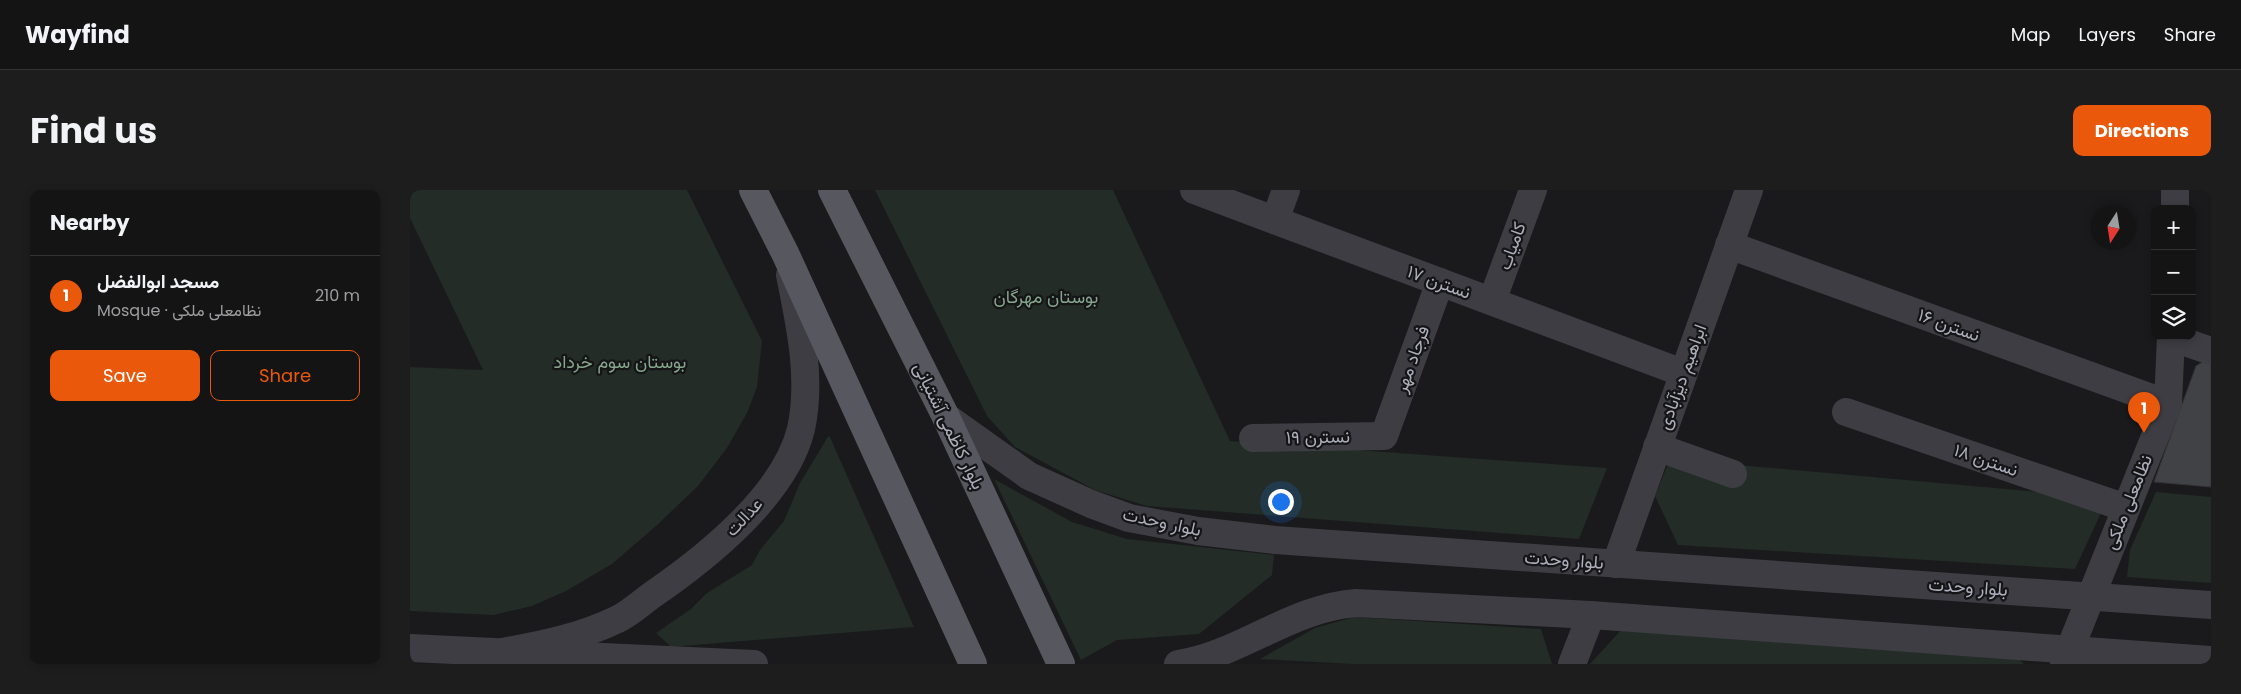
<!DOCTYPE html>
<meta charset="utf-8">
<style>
body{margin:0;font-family:Poppins,Vazirmatn,sans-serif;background:#1d1d1e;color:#f1f3f6}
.controls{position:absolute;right:15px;top:15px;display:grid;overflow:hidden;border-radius:10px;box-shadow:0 2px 8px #0003}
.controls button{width:45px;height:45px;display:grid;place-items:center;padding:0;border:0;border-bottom:1px solid #333334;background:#141415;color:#f1f3f6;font:25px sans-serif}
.compass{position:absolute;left:1681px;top:15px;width:45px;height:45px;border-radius:50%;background:#141415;box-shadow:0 2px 8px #0003;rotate:192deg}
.you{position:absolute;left:870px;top:311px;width:18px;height:18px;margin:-12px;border:4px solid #fff;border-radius:50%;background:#1a73e8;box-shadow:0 0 0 8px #1a73e833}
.badge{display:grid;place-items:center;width:32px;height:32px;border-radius:50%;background:#ea580c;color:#fff;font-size:16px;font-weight:700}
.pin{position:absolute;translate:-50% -41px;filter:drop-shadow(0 1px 2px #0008)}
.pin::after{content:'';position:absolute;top:26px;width:18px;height:15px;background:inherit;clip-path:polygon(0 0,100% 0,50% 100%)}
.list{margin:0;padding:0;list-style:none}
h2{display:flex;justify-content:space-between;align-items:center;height:65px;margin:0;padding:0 20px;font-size:21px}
h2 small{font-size:16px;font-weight:400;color:#9d9ea0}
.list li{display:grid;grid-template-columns:32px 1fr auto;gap:15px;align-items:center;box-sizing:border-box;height:80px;padding:0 20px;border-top:1px solid #333334}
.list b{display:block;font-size:19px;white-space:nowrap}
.list p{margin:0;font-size:16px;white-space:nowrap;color:#9d9ea0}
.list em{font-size:16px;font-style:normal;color:#9d9ea0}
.actions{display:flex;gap:10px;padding:15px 20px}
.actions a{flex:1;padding:11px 0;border:1px solid #ea580c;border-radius:10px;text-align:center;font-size:18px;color:#ea580c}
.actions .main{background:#ea580c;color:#fff}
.icon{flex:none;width:28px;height:28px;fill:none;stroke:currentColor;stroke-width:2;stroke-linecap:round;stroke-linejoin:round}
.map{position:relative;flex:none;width:1801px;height:474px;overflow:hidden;border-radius:10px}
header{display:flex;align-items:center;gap:30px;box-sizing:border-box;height:70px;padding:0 25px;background:#141415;border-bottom:1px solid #333334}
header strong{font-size:24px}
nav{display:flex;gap:28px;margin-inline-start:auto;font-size:18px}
.intro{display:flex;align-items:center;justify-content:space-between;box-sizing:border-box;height:120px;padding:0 30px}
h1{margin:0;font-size:35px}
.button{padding:12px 22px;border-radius:10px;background:#ea580c;color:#fff;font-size:18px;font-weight:700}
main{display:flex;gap:30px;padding:0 30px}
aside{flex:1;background:#141415;border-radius:10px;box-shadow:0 2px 8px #0003}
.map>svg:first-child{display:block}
.green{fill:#232c26}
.building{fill:#414246;stroke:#343438}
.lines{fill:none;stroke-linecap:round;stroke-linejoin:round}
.minor{stroke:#3d3d43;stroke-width:28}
.major{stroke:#575760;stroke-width:28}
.labels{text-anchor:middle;stroke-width:4.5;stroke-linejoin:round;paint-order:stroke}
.street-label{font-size:18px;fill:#acafbb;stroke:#151417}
.park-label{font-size:18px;fill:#84a68b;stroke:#151417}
</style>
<header>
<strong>Wayfind</strong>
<nav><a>Map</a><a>Layers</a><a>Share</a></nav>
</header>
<div class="intro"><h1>Find us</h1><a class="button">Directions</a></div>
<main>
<aside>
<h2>Nearby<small></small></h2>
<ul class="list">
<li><span class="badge">1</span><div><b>مسجد ابوالفضل</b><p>Mosque · نظامعلی ملکی</p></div><em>210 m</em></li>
</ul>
<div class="actions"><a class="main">Save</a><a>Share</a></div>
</aside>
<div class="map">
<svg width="1801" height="474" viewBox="0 0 1801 474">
<rect width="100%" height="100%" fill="#1a1a1c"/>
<g class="green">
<path d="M0,0H277L352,151L347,197L337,223L317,258L288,296L246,336L202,374L156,401L122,416L83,425L0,421V177L73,180L0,28Z"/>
<path d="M465,0H703L820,251L1197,278L1169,349L737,316L685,300L605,257L577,226Z"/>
<path d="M419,245L504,437L261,457L246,443L281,419L297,403L342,375L350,360L374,331L390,293Z"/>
<path d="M1260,269L1698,308L1665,379L1268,355L1245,306Z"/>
<path d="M584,289L662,332L717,349L864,365L862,385L789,444L707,450L671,470Z"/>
<path d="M1746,302L1801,307V393L1717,387L1720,360Z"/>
<path d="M944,427L1131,439L1142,474H942L850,469L905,438Z"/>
<path d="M1212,439L1604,464L1614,474H1180Z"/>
</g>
<path class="building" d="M1796,170L1801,172V297L1744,292L1786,176Z"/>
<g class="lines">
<g class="minor">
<path d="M784,0L1273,183"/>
<path d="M1765,19V0"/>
<path d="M865,30L876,0"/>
<path d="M1319,55L1758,214"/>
<path d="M1082,111L1123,0"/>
<path d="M1761,147L1801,161"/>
<path d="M1436,222L1716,318"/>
<path d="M536,227L619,286L681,314L719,328L788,341L865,350L1801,415"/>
<path d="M843,248L974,246L1030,92"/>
<path d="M1247,257L1323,284"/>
<path d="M1206,374L1339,0"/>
<path d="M0,458L344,474"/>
<path d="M92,462C132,455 171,447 208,429C220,423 231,413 242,405C296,368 375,305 391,239C402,188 390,135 380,85"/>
<path d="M768,474C832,464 880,418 946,413L1181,425L1801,470"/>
<path d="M1162,474L1181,425"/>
<path d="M1654,474L1758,214L1761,146"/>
</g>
<g class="major">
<path d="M343,0L375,63L563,474"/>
<path d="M422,0L536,227L651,474"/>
</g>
</g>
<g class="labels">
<g class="street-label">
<text transform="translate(1102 56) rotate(-70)" y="6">کامیاب</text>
<text transform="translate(1029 92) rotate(20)" y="6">نسترن ۱۷</text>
<text transform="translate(1539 135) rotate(20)" y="6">نسترن ۱۶</text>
<text transform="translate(1002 169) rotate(-70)" y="6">فرجاد مهر</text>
<text transform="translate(1272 187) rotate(-70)" y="6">ابراهیم دیزآبادی</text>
<text transform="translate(539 236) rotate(64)" y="6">بلوار کاظمی آشتیانی</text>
<text transform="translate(908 247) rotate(-1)" y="6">نسترن ۱۹</text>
<text transform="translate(1576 270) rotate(19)" y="6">نسترن ۱۸</text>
<text transform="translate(1718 312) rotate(-68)" y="6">نظامعلی ملکی</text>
<text transform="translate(334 327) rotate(-47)" y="6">عدالت</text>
<text transform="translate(752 332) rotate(12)" y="6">بلوار وحدت</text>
<text transform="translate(1154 370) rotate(4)" y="6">بلوار وحدت</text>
<text transform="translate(1558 397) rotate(4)" y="6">بلوار وحدت</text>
</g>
<g class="park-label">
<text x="636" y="113">بوستان مهرگان</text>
<text x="210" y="178">بوستان سوم خرداد</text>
</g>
</g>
</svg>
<div class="controls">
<button>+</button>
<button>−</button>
<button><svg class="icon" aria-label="layers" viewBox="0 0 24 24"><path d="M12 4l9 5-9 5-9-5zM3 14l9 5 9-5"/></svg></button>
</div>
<svg class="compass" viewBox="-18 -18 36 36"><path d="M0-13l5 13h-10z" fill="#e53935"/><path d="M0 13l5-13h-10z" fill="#9d9ea0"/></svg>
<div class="you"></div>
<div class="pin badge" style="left:1734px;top:243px">1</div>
</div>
</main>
